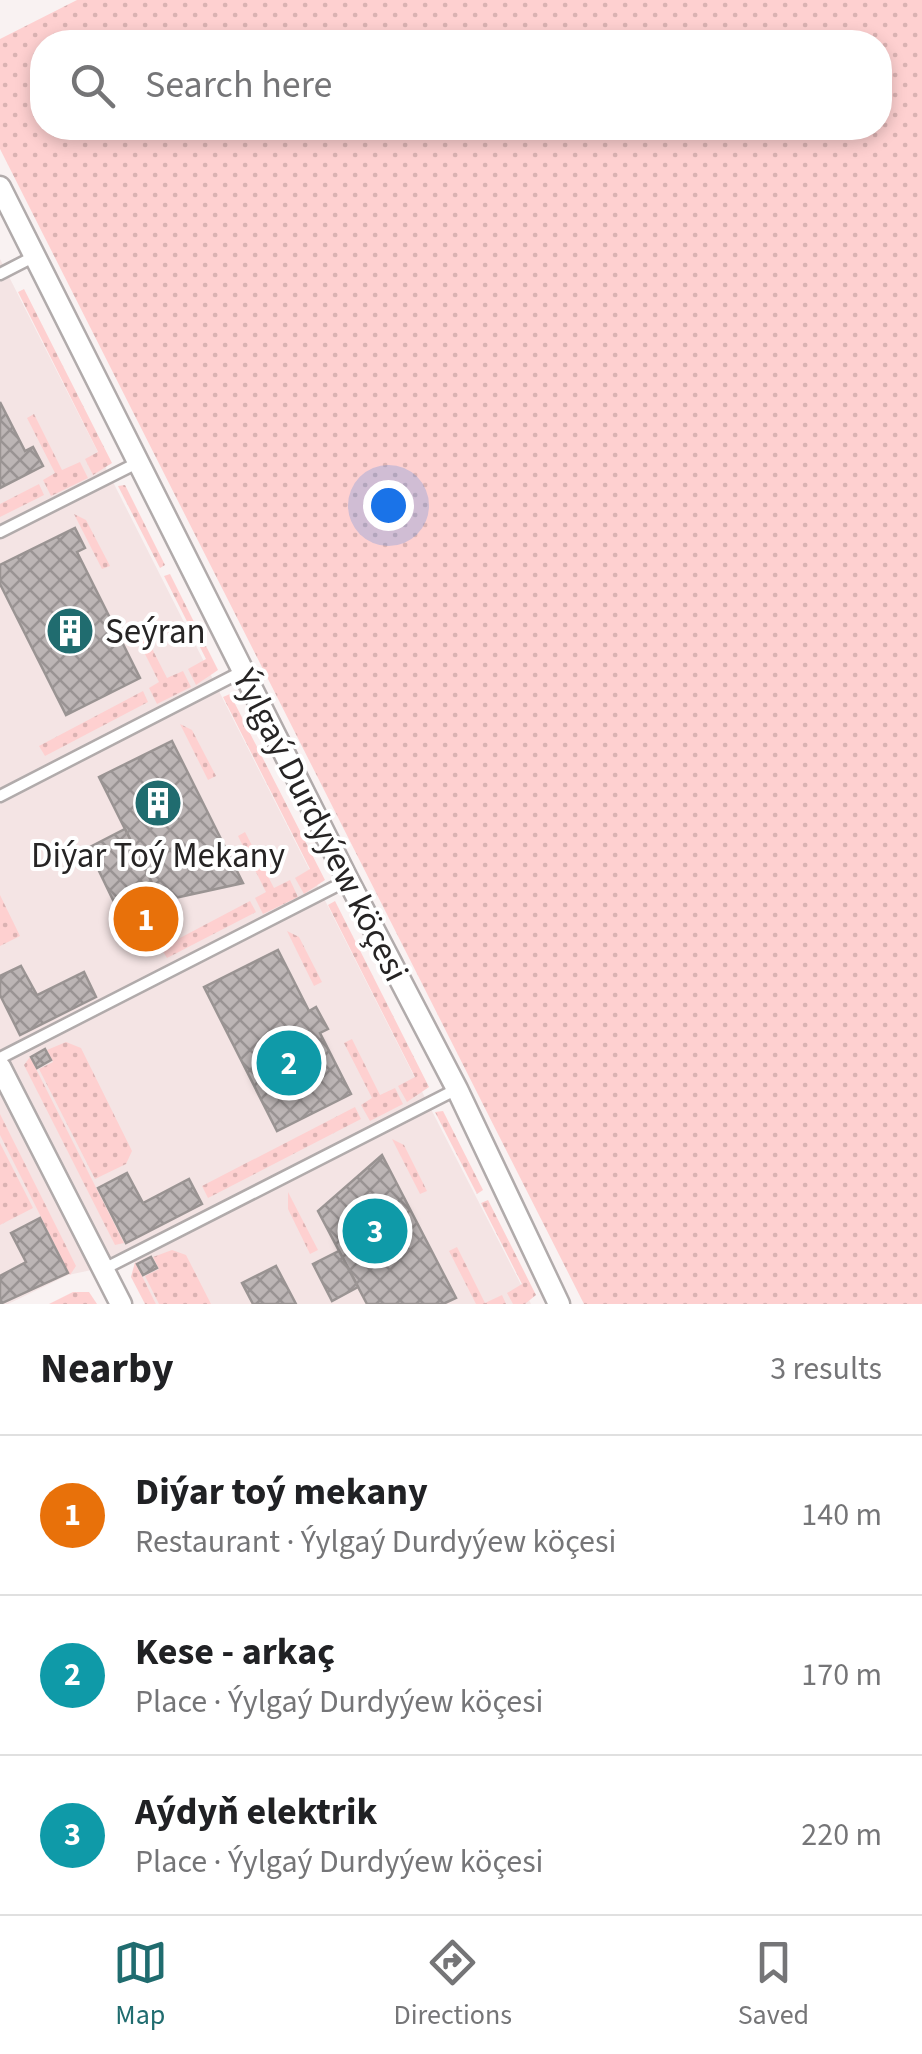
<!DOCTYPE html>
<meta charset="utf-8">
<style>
body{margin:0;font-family:"Source Sans 3",sans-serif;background:#f6f6f6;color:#202124}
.you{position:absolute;left:388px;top:505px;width:35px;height:35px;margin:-25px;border:8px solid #fff;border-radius:50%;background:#1a73e8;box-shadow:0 0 0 15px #1a73e833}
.badge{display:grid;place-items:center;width:65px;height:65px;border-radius:50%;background:#206c6f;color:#fff;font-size:32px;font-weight:700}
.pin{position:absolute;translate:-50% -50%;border:5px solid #fff;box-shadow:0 2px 10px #0006}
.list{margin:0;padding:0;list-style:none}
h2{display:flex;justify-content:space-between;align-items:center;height:130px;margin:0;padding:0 40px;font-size:42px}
h2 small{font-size:32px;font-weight:400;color:#757577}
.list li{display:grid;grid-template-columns:65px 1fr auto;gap:30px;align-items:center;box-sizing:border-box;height:160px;padding:0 40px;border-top:2px solid #e0e0e0}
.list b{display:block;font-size:38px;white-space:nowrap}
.list p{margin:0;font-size:32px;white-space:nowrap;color:#757577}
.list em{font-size:32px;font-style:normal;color:#757577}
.icon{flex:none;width:55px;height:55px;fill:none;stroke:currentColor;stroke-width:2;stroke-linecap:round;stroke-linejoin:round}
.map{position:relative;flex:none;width:922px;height:1304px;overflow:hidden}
.search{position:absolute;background:#fff;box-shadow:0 5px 15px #0003;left:30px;right:30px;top:30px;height:110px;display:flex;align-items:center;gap:25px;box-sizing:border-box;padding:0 35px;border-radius:40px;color:#757577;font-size:38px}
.sheet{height:610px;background:#fff}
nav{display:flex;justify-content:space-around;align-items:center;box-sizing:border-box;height:140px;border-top:2px solid #e0e0e0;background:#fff;font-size:28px;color:#757577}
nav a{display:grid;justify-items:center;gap:5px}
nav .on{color:#206c6f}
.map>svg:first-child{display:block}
.built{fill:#f4e4e4}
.grass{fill:url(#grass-dots);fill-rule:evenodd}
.building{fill:url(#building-cross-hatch);stroke:#9a9493;stroke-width:2.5}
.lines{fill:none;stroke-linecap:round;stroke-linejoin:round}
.service-casing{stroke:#b1abab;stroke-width:15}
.minor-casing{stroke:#b1abab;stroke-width:25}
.service{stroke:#fff;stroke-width:10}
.minor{stroke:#fff;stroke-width:20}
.labels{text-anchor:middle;stroke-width:8;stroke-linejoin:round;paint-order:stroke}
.poi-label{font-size:35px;fill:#262424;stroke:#fff;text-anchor:start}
.street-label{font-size:35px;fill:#262424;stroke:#fff}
</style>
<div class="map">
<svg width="922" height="1304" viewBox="0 0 922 1304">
<defs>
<pattern id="grass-dots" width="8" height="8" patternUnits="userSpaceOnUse" patternTransform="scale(2.5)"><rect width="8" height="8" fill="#fed0d0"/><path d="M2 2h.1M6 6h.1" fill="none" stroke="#dab2b2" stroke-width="1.8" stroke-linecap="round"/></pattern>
<pattern id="building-cross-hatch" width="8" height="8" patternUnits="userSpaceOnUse" patternTransform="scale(2.5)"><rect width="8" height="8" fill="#bcb5b5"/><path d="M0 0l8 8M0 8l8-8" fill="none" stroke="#999393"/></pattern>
</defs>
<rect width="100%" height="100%" fill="#f9f2f2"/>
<path class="built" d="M0,259L414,1076L531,1304H156L134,1261L68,1275L8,1304H0Z"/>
<g class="grass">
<path d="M77,0H922V1304H584L0,149V39ZM880,42V128H42V42Z"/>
<path d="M24,289L112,463L93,475L85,459L98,452L18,292Z"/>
<path d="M34,414L62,470L80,462L88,478L51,496L43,480L55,473L27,418Z"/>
<path d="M39,484L44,495L0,517V504Z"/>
<path d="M125,485L165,565L160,568L118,486Z"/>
<path d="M74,514L86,520L110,566L102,569Z"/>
<path d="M170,574L218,670L196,685L188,669L206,659L164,576Z"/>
<path d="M139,623L167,678L183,671L191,687L157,704L149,688L159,682L131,626Z"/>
<path d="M143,691L148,702L45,756L39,746Z"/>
<path d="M230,694L325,880L304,894L295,878L310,869L223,697Z"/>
<path d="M180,724L192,730L216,776L208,780Z"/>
<path d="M245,832L274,888L290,880L298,897L263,914L255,898L266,892L238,836Z"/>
<path d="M0,895L20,936L0,946Z"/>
<path d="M250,901L256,912L167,958L161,948Z"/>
<path d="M335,901L429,1087L407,1102L398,1086L415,1077L328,905Z"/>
<path d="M287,931L299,937L322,982L314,986Z"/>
<path d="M352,1039L380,1095L395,1088L403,1104L370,1121L361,1105L372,1098L344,1043Z"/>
<path d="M66,1042L81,1048L132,1151L126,1164L95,1179L39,1069L53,1062L47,1050Z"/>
<path d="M30,1057L124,1243L115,1245L24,1065Z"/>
<path d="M355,1107L361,1119L208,1198L202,1186Z"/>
<path d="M443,1111L483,1190L477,1194L435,1112Z"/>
<path d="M0,1114L76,1266L70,1275L0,1135Z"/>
<path d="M392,1139L404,1145L427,1191L420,1194Z"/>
<path d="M0,1143L33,1208L0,1225Z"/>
<path d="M288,1192L318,1250L310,1254L288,1209Z"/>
<path d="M488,1200L536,1295L525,1304H513L507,1293L522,1284L481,1203Z"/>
<path d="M457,1247L485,1303L502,1295L506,1304H476L449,1251Z"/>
<path d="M172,1250L186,1255L211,1304H159L145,1276L159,1269L153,1257Z"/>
<path d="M135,1262L156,1304H145L131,1277Z"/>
<path d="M73,1292H89L97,1304H49Z"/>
</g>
<g class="building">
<path d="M0,402L25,451L33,447L43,466L0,488Z"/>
<path d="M75,528L85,548L77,552L140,678L66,715L0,584V565Z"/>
<path d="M172,741L243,883L161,901L99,777Z"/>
<path d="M125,829L151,881L113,900L88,848Z"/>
<path d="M278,950L309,1011L316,1007L328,1029L320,1033L351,1094L277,1131L204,987Z"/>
<path d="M21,966L37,995L84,972L96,997L20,1035L0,995V976Z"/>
<path d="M45,1049L51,1060L37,1068L31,1057Z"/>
<path d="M382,1155L456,1298L443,1304H367L318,1211Z"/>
<path d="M127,1173L143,1203L189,1179L202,1204L126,1243L98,1188Z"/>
<path d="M40,1218L68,1273L0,1304V1276L26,1262L11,1233Z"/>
<path d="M339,1251L358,1287L332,1301L313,1264Z"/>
<path d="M151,1257L157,1268L143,1275L137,1264Z"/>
<path d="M276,1266L296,1304H253L242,1283Z"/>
</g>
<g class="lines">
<g class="service-casing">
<g id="service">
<path d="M0,274L35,256"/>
<path d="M0,532L137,463"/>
<path d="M0,796L243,671"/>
<path d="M0,1058L348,880"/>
<path d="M104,1269L457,1089"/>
</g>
</g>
<g class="minor-casing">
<g id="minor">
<path d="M0,187L348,880L457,1089L559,1304"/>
<path d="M0,1067L121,1304"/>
</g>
</g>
<use href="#service" class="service"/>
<use href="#minor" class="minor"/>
</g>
<defs>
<g id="building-disc" transform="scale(2.5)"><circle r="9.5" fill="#206c6f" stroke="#fff"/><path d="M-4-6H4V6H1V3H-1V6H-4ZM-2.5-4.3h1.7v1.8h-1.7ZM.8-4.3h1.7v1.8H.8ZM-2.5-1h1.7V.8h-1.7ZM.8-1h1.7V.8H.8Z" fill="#fff"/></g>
</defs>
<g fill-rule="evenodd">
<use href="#building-disc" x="70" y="631"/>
<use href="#building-disc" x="158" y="803"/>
</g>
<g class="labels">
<g class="poi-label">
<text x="105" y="643">Seýran</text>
<text x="158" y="867" text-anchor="middle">Diýar Toý Mekany</text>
</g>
<g class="street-label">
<text transform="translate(321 825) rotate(63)" y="12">Ýylgaý Durdyýew köçesi</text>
</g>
</g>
</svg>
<div class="you"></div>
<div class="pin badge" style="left:146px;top:919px;background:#e8710a">1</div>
<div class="pin badge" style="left:289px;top:1063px;background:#0f9aa8">2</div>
<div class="pin badge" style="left:375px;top:1231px;background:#0f9aa8">3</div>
<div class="search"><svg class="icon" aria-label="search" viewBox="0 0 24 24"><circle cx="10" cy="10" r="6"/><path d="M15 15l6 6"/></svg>Search here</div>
</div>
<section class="sheet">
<h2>Nearby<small>3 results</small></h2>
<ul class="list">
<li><span class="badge" style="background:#e8710a">1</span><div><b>Diýar toý mekany</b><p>Restaurant · Ýylgaý Durdyýew köçesi</p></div><em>140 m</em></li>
<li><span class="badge" style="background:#0f9aa8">2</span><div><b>Kese - arkaç</b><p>Place · Ýylgaý Durdyýew köçesi</p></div><em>170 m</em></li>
<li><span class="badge" style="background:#0f9aa8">3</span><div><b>Aýdyň elektrik</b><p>Place · Ýylgaý Durdyýew köçesi</p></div><em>220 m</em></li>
</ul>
</section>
<nav>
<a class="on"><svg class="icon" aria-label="map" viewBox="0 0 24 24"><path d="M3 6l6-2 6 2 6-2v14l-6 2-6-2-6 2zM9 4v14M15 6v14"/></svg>Map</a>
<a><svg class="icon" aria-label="directions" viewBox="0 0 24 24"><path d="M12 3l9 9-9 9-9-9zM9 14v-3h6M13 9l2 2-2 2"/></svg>Directions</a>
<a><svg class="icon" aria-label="saved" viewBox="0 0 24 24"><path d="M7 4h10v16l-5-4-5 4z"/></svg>Saved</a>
</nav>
